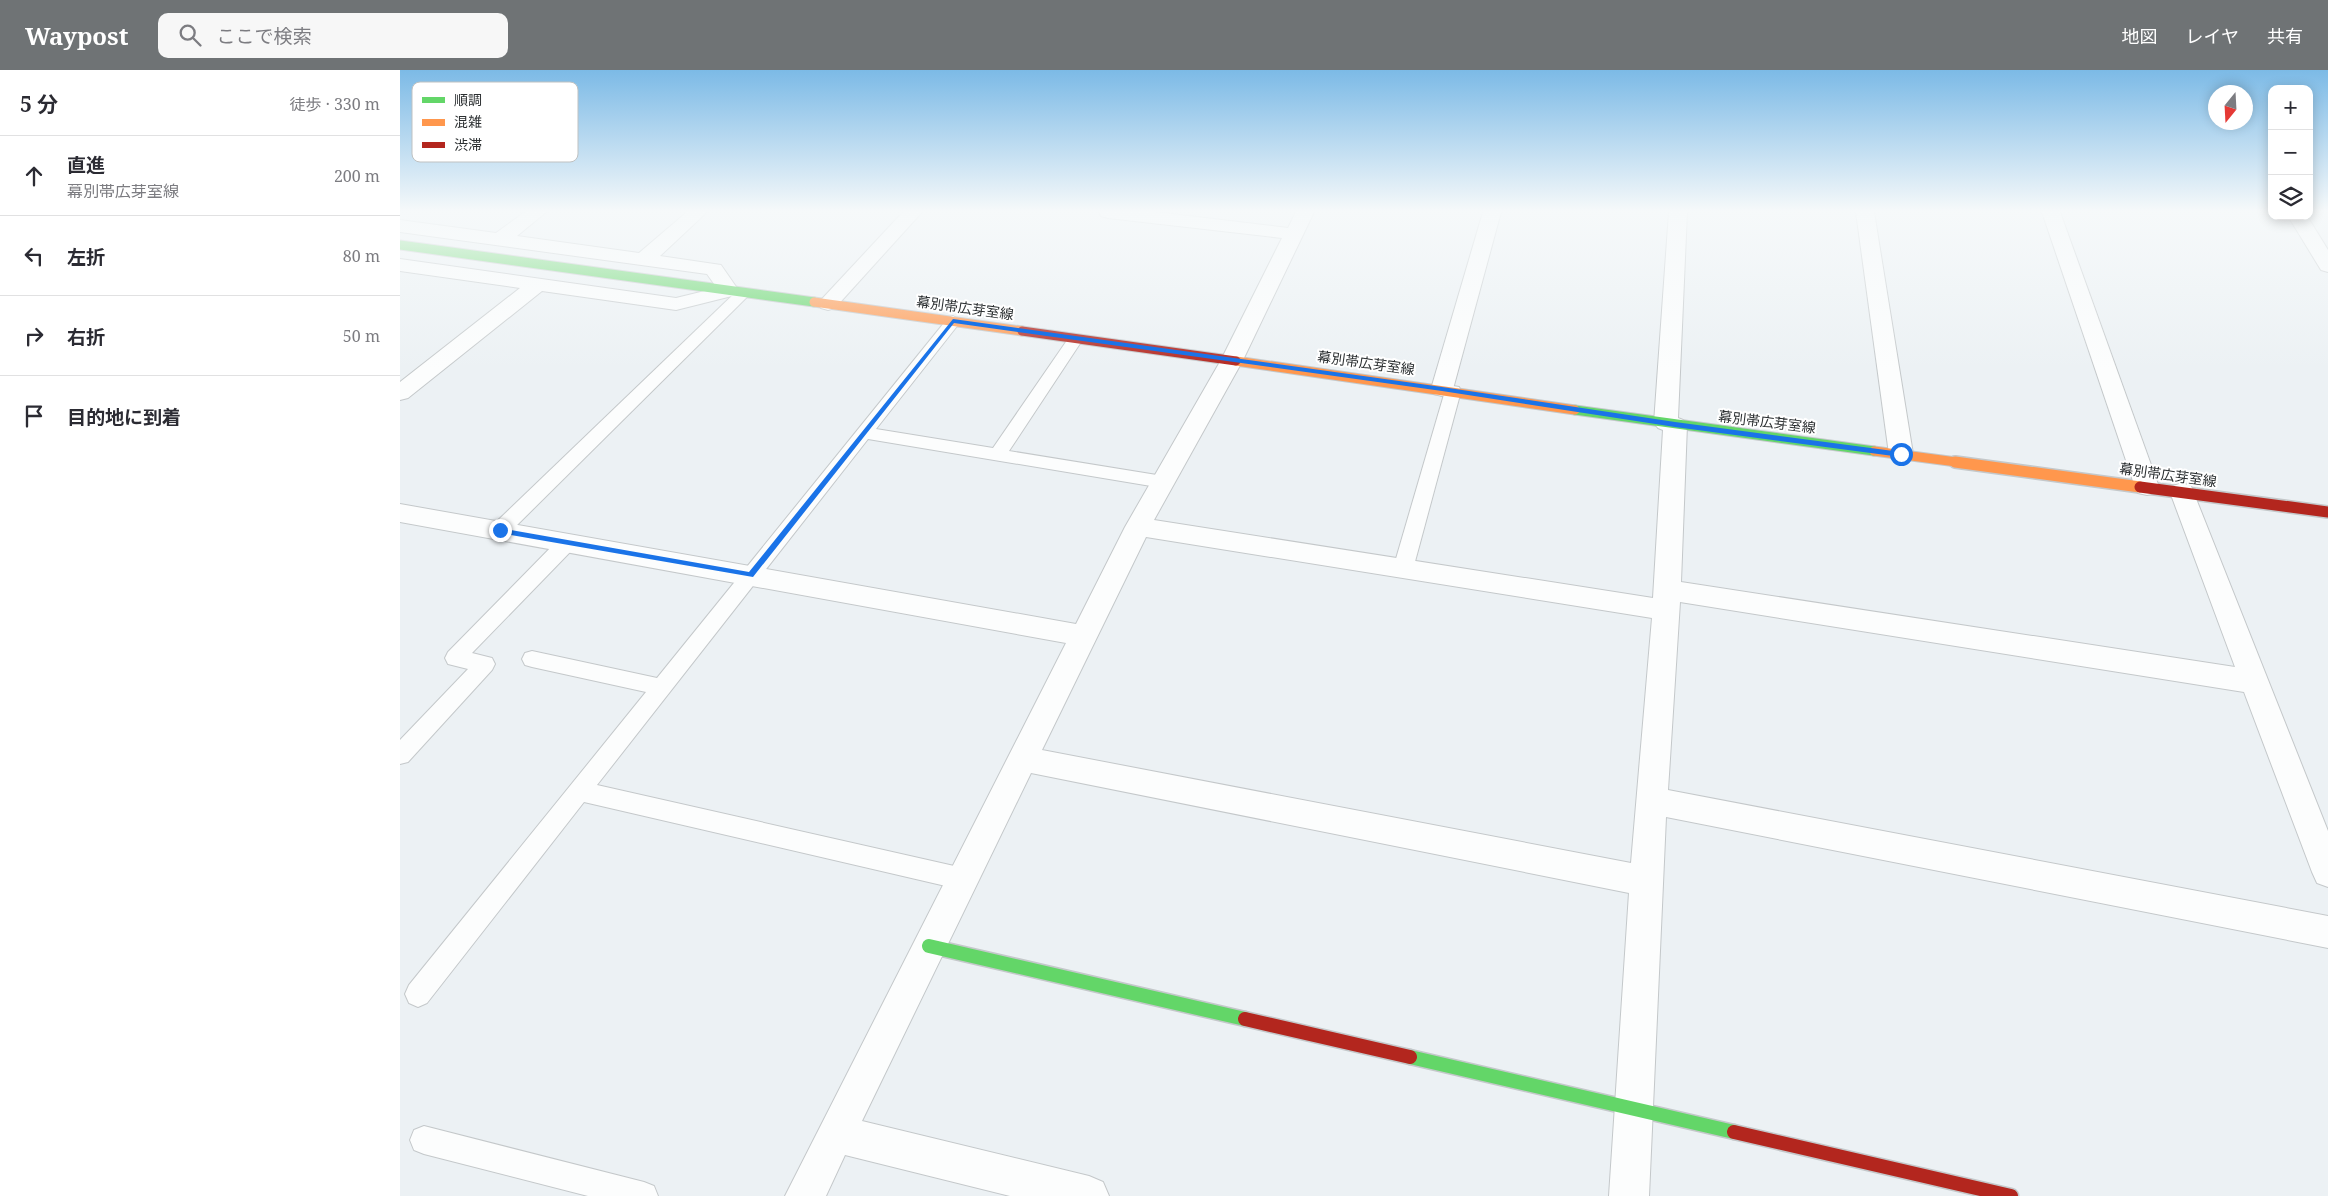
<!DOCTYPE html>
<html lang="ja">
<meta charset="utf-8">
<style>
body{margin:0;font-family:"Noto Serif","Noto Sans JP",serif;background:#f7f7f7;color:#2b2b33}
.controls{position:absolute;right:15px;top:15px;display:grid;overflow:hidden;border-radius:10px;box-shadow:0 2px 12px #0003}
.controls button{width:45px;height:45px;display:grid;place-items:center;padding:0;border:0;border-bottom:1px solid #e1e1e2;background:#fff;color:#2b2b33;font:25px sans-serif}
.compass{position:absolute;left:1808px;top:15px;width:45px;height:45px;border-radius:50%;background:#fff;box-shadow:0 2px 12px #0003;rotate:198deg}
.stop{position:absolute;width:15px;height:15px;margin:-11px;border:4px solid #1a73e8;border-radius:50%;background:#fff}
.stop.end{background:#1a73e8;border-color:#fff;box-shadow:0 1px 5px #0008}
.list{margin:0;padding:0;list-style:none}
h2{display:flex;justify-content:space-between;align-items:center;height:65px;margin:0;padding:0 20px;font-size:21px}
h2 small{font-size:16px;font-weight:400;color:#7c7c81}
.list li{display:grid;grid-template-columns:32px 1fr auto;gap:15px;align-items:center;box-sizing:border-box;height:80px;padding:0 20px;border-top:1px solid #e1e1e2}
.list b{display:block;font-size:19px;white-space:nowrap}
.list p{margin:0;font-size:16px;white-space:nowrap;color:#7c7c81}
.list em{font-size:16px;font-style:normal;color:#7c7c81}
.icon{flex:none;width:28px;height:28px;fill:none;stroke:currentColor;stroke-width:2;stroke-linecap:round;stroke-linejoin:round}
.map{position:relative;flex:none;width:1928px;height:1126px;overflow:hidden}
header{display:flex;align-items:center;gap:30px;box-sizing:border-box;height:70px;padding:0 25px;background:#6f7375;color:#fff}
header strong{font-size:24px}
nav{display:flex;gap:28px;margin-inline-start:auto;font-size:18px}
.search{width:350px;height:45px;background:#f7f7f7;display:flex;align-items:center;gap:12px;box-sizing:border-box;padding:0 18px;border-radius:10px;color:#7c7c81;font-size:19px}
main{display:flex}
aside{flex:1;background:#fff}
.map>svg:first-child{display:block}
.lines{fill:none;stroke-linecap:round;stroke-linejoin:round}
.lane-casing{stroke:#c4c8ca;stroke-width:2}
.street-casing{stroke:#c4c8ca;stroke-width:2}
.fast-far1-casing{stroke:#c4c8ca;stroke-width:11}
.fast-casing{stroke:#c4c8ca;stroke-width:17}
.slow-far1-casing{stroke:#c4c8ca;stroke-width:11}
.slow-casing{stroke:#c4c8ca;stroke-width:14}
.jam-far2-casing{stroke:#c4c8ca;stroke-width:11}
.jam-far1-casing{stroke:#c4c8ca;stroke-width:14}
.jam-casing{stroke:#c4c8ca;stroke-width:17}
.lane{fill:#fcfdfd;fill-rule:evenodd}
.street{fill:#fcfdfd;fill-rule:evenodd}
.fast-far1{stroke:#63d668;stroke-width:9}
.fast{stroke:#63d668;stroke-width:14}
.slow-far1{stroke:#ff974d;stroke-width:9}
.slow{stroke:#ff974d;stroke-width:11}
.jam-far2{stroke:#b3261e;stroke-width:9}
.jam-far1{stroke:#b3261e;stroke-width:11}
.jam{stroke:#b3261e;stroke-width:14}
.route{fill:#1a73e8}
.labels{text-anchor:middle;stroke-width:4;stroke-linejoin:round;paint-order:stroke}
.street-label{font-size:14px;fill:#2b2f31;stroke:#fff}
.key{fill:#fff;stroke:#bfc1c1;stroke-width:1}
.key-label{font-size:14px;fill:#2b2f31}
</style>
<header>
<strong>Waypost</strong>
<div class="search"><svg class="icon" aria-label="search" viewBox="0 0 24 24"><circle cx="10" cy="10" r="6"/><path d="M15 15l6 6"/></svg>ここで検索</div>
<nav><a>地図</a><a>レイヤ</a><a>共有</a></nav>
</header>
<main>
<aside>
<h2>5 分<small>徒歩 · 330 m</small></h2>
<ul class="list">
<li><svg class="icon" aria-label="ahead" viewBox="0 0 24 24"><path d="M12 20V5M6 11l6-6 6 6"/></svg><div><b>直進</b><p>幕別帯広芽室線</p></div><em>200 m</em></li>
<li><svg class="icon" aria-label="left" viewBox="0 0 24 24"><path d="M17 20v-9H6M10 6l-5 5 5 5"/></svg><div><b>左折</b></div><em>80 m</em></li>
<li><svg class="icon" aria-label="right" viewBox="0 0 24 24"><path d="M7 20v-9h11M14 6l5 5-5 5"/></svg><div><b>右折</b></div><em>50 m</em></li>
<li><svg class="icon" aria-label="arrive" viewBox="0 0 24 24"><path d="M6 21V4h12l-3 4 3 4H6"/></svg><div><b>目的地に到着</b></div></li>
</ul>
</aside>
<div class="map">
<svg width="1928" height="1126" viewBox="0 0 1928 1126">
<rect width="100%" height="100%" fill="#ecf1f4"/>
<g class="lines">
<g class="lane-casing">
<g id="lane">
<path d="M344,218L351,222L349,225L107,465L100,467L93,465L91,460L93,455L339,219Z"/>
<path d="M553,246L561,251L476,359L593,378L670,266H680L683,269L609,381L763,406L769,408L772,412L769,416L763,418L468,369L197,715L563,798L571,801L575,809L571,817L563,820L184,732L27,933L18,937L9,933L5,924L9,915L246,622L132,597L125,595L122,589L125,583L132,581L257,608L548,248Z"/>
<path d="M1053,316L1059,317L1061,321L1013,499L1010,504L1003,506L996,504L993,499L1045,321L1047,317Z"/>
<path d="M167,466L174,468L176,473L174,478L72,583L92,588L95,594L92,600L8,692L0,694V670L68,599L48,594L45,588L48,582L160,468Z"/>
<path d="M24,1056L244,1112L254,1116L258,1126H188L24,1084L14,1080L10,1070L14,1060Z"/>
</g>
</g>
<g class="street-casing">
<g id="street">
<path d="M125,142H146L117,166L239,183L287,142H307L260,186L321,195L339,221L336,225L276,240L142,221L8,328L0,330V312L120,218L0,201V189L276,228L317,218L307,204L0,162V150L96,163Z"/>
<path d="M503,142H522L435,238L428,240L421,238L418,234L421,230Z"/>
<path d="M699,142H755L888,158L896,142H914L843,290L754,450L1253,528L1263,360L1258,358L1254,353L1269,142H1287L1278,348L1283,350L1287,355L1281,512L1835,597L1770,422L1773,416L1782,413L1791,416L1928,761V817L1917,813L1912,802L1844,622L1280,532L1268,720L1928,846V878L1266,747L1249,1126H1209L1229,823L631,703L462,1051L689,1106L703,1112L709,1126H610L445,1085L426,1126H385L666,573L0,452V434L676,554L725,457L821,290L882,168L708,148L701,146ZM746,467L1252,548L1231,793L642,680Z"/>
<path d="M1083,142H1101L1053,319L1050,324L1042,326L1034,324L1031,319Z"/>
<path d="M1456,142H1474L1513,384L1509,390L1501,392L1493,390L1489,384Z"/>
<path d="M1642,142H1660L1759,417L1756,423L1747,425L1738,423L1735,417Z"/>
<path d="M1888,146H1907L1928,180V202L1921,200Z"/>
</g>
</g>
<g class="fast-far1-casing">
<g id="fast-far1">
<path d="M0,175L414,232"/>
<path d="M1175,340L1474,381"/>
</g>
</g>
<g class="fast-casing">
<g id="fast">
<path d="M529,876L845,949"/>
<path d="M1010,987L1334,1062"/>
</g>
</g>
<g class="slow-far1-casing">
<g id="slow-far1">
<path d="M414,232L622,261"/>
<path d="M836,291L1175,340"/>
<path d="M1474,381L1564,393"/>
</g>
</g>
<g class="slow-casing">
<path id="slow" d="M1555,392L1740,417"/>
</g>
<g class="jam-far2-casing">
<path id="jam-far2" d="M622,261L836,291"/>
</g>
<g class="jam-far1-casing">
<path id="jam-far1" d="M1740,417L1928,442"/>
</g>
<g class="jam-casing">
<g id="jam">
<path d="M845,949L1010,987"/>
<path d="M1334,1062L1611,1126"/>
</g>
</g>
<use href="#lane" class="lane"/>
<use href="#street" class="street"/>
<use href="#fast-far1" class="fast-far1"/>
<use href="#fast" class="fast"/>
<use href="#slow-far1" class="slow-far1"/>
<use href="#slow" class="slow"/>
<use href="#jam-far2" class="jam-far2"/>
<use href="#jam-far1" class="jam-far1"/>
<use href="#jam" class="jam"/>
</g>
<linearGradient id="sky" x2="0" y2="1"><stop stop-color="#7cbae6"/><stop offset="0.47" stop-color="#f6f9fa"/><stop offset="1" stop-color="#f6f9fa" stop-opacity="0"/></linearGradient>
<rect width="1928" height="300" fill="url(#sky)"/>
<path class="route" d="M553,249L1042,317L1275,352L1501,382L1505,384L1501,387L1275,357L1042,321L554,253L353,507L100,463L96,460L100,458L349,502Z"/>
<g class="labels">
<g class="street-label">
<text transform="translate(565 238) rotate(8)" y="5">幕別帯広芽室線</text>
<text transform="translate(966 293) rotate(8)" y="5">幕別帯広芽室線</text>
<text transform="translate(1367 352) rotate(7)" y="5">幕別帯広芽室線</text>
<text transform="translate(1768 405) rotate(8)" y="5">幕別帯広芽室線</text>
</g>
</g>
<rect x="12" y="12" width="166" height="80" rx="8" class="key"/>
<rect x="22" y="27" width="23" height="6" fill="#63d668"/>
<rect x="22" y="49" width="23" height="7" fill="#ff974d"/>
<rect x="22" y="72" width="23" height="6" fill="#b3261e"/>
<g class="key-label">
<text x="54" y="35">順調</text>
<text x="54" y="57">混雑</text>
<text x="54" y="80">渋滞</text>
</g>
</svg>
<div class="controls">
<button>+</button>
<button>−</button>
<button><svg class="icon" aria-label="layers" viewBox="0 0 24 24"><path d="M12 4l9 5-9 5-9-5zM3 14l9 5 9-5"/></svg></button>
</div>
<svg class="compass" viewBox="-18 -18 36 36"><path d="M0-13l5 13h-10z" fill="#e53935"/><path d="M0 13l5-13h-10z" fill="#7c7c81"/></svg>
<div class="stop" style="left:1501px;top:384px"></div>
<div class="stop end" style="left:100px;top:460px"></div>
</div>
</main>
